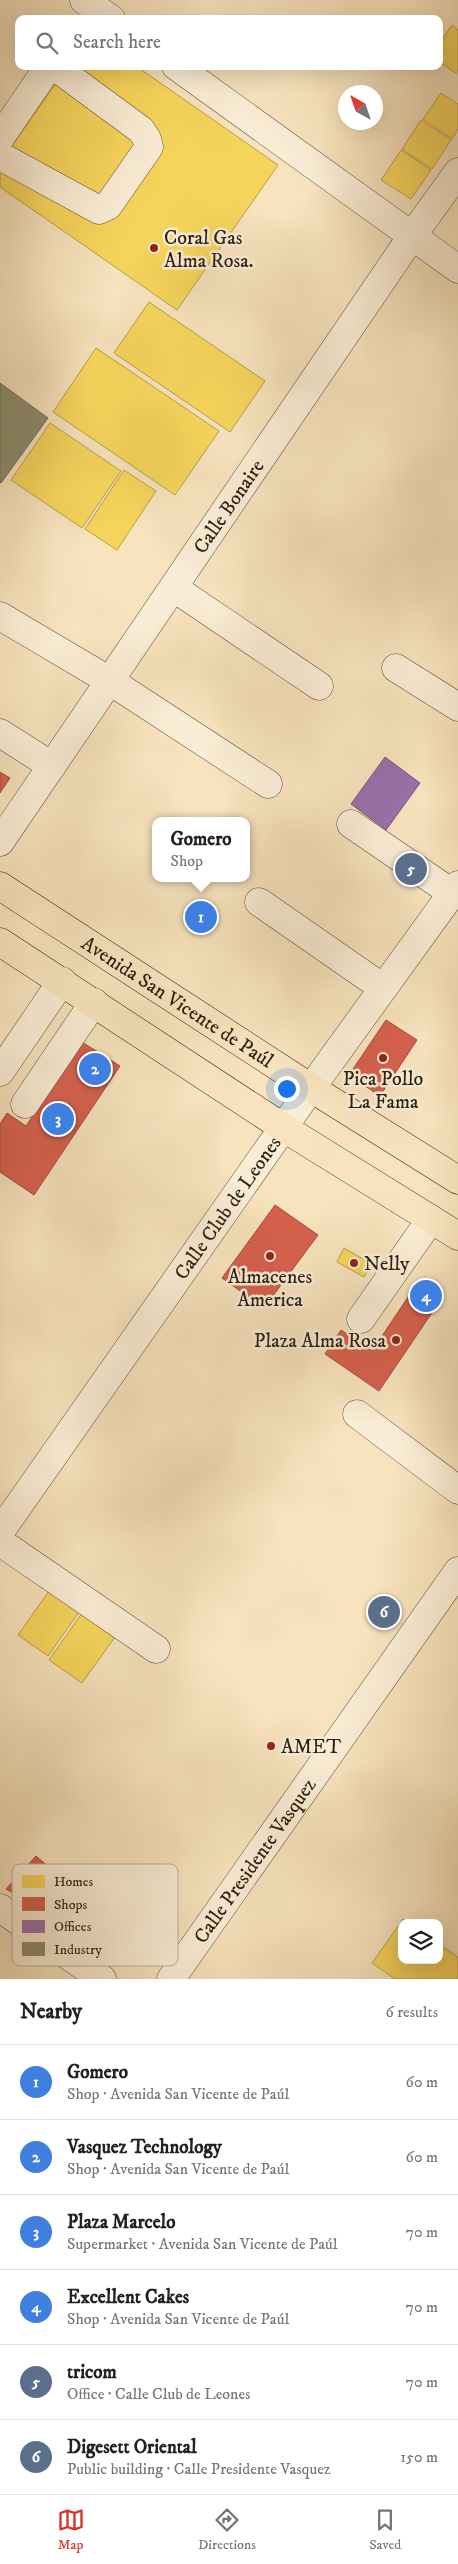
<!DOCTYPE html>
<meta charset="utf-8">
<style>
body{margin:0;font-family:"IM FELL DW Pica",serif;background:#f2f2f2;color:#202124}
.controls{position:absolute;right:15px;bottom:15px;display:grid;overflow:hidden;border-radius:10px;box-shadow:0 5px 20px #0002}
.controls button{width:45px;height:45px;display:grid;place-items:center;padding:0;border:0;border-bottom:1px solid #e0e0e0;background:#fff;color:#202124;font:25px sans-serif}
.compass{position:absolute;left:338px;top:85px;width:45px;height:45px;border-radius:50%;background:#fff;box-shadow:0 5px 20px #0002;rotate:320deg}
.you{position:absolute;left:286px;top:1088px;width:18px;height:18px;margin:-12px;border:4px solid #fff;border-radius:50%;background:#1a73e8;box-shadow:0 0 0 8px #1a73e833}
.badge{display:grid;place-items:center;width:32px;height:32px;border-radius:50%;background:#d93025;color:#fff;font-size:16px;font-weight:700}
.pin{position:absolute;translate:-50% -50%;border:2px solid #fff;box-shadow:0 1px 5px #0006}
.popup{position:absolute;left:152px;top:817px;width:98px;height:65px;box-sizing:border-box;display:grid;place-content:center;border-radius:10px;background:#fff;filter:drop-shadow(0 1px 4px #0005);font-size:16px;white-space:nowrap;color:#757577}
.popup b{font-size:19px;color:#202124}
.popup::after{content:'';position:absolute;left:50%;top:100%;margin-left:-10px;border:10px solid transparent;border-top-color:#fff}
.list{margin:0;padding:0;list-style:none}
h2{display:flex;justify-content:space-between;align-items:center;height:65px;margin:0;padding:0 20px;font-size:21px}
h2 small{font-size:16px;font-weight:400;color:#757577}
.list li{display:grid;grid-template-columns:32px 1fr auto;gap:15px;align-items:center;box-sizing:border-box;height:75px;padding:0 20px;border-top:1px solid #e0e0e0}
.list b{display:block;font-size:19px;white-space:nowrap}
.list p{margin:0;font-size:16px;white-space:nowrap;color:#757577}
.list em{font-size:16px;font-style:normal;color:#757577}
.icon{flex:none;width:28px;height:28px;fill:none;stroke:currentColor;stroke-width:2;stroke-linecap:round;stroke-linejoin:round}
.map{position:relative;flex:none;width:458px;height:1979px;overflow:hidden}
.search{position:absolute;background:#fff;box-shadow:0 5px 20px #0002;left:15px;right:15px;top:15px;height:55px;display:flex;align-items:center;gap:12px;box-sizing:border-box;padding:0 18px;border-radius:10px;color:#757577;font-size:19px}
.sheet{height:515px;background:#fff}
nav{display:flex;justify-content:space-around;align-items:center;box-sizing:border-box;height:70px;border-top:1px solid #e0e0e0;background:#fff;font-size:14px;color:#757577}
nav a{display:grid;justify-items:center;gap:2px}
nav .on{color:#d93025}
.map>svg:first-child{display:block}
.homes{fill:#f6d55c;stroke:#b89e46}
.shops{fill:#d6604d;stroke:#a24c3b}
.offices{fill:#9970ab;stroke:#77577d}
.industry{fill:#8c8c6e;stroke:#6e6b52}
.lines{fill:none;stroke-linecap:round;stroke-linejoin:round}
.minor-casing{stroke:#5c4f3d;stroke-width:29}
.major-casing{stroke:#291e12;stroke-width:29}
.minor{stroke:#faedd5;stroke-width:28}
.major{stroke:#f7e3be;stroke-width:28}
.poi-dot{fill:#8f2418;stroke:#faedd5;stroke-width:2}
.labels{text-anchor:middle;stroke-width:5;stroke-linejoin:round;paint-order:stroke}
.poi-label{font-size:20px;fill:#291e12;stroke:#faedd5;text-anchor:start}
.street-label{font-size:20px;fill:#291e12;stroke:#faedd5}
.key{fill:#faedd5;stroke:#bbaf9a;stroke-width:1}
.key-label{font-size:14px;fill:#291e12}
</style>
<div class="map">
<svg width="458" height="1979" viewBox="0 0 458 1979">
<rect width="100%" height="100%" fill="#f7e3be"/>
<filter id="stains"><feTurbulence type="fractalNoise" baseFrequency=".004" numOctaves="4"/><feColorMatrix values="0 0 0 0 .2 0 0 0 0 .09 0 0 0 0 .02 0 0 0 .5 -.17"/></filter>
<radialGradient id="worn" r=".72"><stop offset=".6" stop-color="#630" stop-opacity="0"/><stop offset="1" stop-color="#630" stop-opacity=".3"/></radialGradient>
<g class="homes">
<path d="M452,25L458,30V70L456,73L439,62V44Z"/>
<path d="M68,66H136L278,165L177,310L0,187V163Z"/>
<path d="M441,93L458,104V129L452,139L423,119Z"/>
<path d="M421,120L451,140L432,169L402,149Z"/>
<path d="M401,150L431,170L411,199L381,180Z"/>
<path d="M149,302L265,381L230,432L114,353Z"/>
<path d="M96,348L219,431L175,495L53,412Z"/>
<path d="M50,423L121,471L82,528L11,480Z"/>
<path d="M124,470L156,491L117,550L85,529Z"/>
<path d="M344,1248L372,1264L364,1277L337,1262Z"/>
<path d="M49,1591L79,1612L48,1656L18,1635Z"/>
<path d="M82,1613L115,1637L82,1683L49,1660Z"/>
<path d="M403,1919L408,1923H402V1960H439V1944L458,1957V1979H395L372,1963Z"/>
</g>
<g class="shops">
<path d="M0,772L10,778L0,793Z"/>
<path d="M386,1020L417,1040L380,1096L349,1075Z"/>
<path d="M82,1042L120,1066L34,1195L0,1172V1124L7,1113L26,1126Z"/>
<path d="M275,1205L318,1235L264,1308L222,1278Z"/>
<path d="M418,1282L442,1298L379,1391L325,1354L341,1330L372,1351Z"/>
<path d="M36,1856L50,1868L22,1898L6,1889Z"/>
</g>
<path class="offices" d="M385,757L420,783L386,830L351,804Z"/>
<path class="industry" d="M0,383L48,418L1,483L0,482Z"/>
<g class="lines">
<g class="minor-casing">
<g id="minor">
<path d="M84,0L111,19"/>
<path d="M176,66L458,269"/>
<path d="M0,138L49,66"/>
<path d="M0,156L99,210L108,206L149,147L147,139L141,130L54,66"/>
<path d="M174,588L319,686"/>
<path d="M0,616L110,681L268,784"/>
<path d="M396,668L458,707"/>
<path d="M0,733L52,766"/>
<path d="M351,824L452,893"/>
<path id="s1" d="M0,842L412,236L458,172"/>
<path d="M259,902L383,988"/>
<path d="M0,1072L62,981"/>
<path d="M25,1104L94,1002"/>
<path d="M361,1319L431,1219"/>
<path d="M357,1414L458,1490"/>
<path id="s2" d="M0,1532L311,1088L458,885"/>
<path d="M0,1542L156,1649"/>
<path d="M0,1908L102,1979"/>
<path id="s3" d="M171,1979L458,1571"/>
</g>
</g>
<g class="major-casing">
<g id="major">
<path id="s4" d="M0,886L311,1088L458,1180"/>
<path d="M0,942L284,1128L458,1236"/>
</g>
</g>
<use href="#minor" class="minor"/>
<use href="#major" class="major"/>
</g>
<g class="poi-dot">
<circle cx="154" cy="248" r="5"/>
<circle cx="383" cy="1058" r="5"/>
<circle cx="270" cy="1256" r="5"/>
<circle cx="354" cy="1263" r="5"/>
<circle cx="396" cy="1340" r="5"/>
<circle cx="271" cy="1746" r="5"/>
</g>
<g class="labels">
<g class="poi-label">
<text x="164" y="244">Coral Gas<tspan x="164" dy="23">Alma Rosa.</tspan></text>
<text x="383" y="1085" text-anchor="middle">Pica Pollo<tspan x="383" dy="23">La Fama</tspan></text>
<text x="364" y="1270">Nelly</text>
<text x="270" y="1283" text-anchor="middle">Almacenes<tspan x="270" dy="23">America</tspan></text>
<text x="386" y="1347" text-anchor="end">Plaza Alma Rosa</text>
<text x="281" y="1753">AMET</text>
</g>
<g class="street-label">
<text dy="7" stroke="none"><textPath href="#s1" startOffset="406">Calle Bonaire</textPath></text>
<text dy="7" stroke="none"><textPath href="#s4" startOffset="212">Avenida San Vicente de Paúl</textPath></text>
<text dy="7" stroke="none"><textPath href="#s2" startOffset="396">Calle Club de Leones</textPath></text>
<text dy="7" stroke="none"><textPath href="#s3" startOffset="145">Calle Presidente Vasquez</textPath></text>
</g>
</g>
<rect x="12" y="1864" width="166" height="102" rx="8" class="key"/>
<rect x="22" y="1875" width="23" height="13" fill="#f6d55c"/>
<rect x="22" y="1897" width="23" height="14" fill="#d6604d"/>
<rect x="22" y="1920" width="23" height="13" fill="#9970ab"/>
<rect x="22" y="1942" width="23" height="14" fill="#8c8c6e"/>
<g class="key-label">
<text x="54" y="1886">Homes</text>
<text x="54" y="1909">Shops</text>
<text x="54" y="1931">Offices</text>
<text x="54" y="1954">Industry</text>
</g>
<rect width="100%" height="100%" filter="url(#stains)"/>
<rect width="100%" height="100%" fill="url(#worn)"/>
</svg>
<div class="controls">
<button><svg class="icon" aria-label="layers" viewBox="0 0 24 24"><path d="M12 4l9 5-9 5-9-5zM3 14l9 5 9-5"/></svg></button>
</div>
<svg class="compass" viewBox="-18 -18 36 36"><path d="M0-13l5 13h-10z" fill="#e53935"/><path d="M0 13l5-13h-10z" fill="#757577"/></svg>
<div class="you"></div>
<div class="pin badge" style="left:201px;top:917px;background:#3f7fe0">1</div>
<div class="popup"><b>Gomero</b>Shop</div>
<div class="pin badge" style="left:95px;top:1069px;background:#3f7fe0">2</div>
<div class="pin badge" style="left:58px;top:1119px;background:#3f7fe0">3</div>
<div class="pin badge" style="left:426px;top:1296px;background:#3f7fe0">4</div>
<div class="pin badge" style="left:411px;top:869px;background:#5c6f8a">5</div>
<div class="pin badge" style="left:384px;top:1612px;background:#5c6f8a">6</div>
<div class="search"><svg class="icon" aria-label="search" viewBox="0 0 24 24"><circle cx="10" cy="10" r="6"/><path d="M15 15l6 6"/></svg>Search here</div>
</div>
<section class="sheet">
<h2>Nearby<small>6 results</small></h2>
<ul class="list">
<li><span class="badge" style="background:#3f7fe0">1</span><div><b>Gomero</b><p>Shop · Avenida San Vicente de Paúl</p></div><em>60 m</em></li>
<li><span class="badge" style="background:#3f7fe0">2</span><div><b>Vasquez Technology</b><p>Shop · Avenida San Vicente de Paúl</p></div><em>60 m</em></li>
<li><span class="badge" style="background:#3f7fe0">3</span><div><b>Plaza Marcelo</b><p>Supermarket · Avenida San Vicente de Paúl</p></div><em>70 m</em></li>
<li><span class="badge" style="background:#3f7fe0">4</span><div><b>Excellent Cakes</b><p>Shop · Avenida San Vicente de Paúl</p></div><em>70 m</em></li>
<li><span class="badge" style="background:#5c6f8a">5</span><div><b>tricom</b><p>Office · Calle Club de Leones</p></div><em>70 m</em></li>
<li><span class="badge" style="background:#5c6f8a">6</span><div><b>Digesett Oriental</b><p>Public building · Calle Presidente Vasquez</p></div><em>150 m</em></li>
</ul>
</section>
<nav>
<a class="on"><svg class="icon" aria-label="map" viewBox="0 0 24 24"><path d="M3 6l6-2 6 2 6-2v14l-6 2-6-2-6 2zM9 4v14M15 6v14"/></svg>Map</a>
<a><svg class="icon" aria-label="directions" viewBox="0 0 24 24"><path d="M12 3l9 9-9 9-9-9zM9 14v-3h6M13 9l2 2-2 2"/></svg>Directions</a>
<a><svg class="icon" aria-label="saved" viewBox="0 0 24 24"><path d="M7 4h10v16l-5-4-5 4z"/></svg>Saved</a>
</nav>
